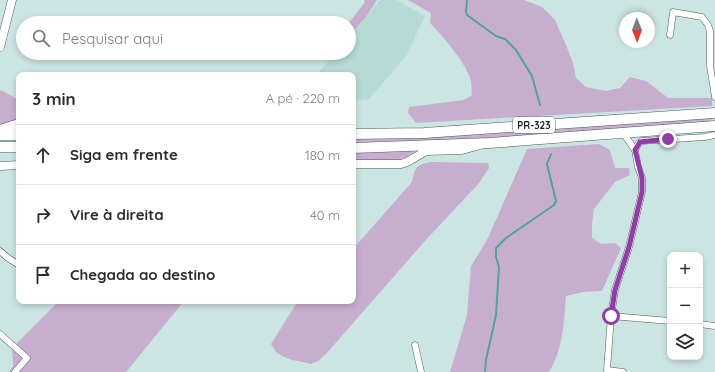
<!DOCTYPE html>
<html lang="pt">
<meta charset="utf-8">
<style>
body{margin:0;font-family:Quicksand,sans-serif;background:#f7f7f7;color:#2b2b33}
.controls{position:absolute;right:12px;bottom:12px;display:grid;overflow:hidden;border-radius:8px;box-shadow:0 2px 6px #0003}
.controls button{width:36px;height:36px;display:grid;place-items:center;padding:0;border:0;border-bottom:1px solid #e1e1e2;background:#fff;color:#2b2b33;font:20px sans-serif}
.compass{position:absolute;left:619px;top:12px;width:36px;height:36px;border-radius:50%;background:#fff;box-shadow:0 2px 6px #0003;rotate:179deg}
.stop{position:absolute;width:12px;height:12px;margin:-9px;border:3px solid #943ba7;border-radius:50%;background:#fff}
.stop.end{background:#943ba7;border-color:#fff;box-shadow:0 1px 4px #0008}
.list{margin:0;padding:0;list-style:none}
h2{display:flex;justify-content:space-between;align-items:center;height:52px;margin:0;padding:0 16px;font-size:17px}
h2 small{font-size:13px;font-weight:400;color:#7c7c81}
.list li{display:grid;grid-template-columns:26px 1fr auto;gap:12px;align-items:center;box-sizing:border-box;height:60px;padding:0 16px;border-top:1px solid #e1e1e2}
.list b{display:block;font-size:15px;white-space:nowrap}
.list em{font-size:13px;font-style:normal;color:#7c7c81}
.icon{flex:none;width:22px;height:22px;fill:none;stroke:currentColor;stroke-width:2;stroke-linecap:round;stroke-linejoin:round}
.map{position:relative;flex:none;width:715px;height:372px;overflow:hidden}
.search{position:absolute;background:#fff;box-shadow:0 2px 6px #0003;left:16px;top:16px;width:340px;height:44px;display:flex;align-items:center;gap:10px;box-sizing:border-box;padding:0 14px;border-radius:22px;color:#7c7c81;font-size:15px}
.panel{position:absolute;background:#fff;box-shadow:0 2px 6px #0003;left:16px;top:72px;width:340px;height:232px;border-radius:8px}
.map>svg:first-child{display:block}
.built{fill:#b7dad5}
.green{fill:#c8aece}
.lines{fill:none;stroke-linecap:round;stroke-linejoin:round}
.stream{stroke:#4aa59c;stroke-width:2}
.minor-casing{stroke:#465d5a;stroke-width:7}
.tertiary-casing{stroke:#465d5a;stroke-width:9}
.trunk-casing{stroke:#465d5a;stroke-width:11}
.minor{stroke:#fff;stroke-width:6}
.tertiary{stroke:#fff;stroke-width:8}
.trunk{stroke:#fff;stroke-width:10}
.route{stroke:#943ba7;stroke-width:5}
.labels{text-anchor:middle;stroke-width:4;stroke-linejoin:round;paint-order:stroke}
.shield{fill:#fff;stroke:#5f6665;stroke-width:1}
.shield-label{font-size:10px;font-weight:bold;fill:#1a2423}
</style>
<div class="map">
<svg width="715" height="372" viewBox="0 0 715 372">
<rect width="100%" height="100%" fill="#cbe5e2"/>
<path class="built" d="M380,0H396L425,16L406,56L368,100L353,99V75H316L336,53H349V38Z"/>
<g class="green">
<path d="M364,0H377L366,17L349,36V23L365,2Z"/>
<path d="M408,0H524L542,7L555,20L566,45L573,63L576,78L586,87L606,91L620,88L630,77L646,81L668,98H712V106L416,123L408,113L409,107L464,100L472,95C471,90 472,86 471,82C468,65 442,35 430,23L431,13Z"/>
<path d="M1,90L19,100V120L0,127V91Z"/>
<path d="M712,118L710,121L468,140L353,145V137Z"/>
<path d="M599,144L610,150L615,168H629L630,175L615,182L594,209L592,224V238L601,244L615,243L621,248L602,291L583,292L566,296C564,322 563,350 549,372H450L467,315L471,266L488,238L527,149Z"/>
<path d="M415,151L406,157L398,160H353V152Z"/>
<path d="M430,162L488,163L489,168L479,183L424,242L326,354L318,361L311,364L303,362L292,360L282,356L276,352L271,344L298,301H353V249L412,182C416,167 414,166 430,162Z"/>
<path d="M59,301H184L126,372H9L13,366L12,348Z"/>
</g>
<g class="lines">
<g class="stream">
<path d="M467,0L466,12L467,15L496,36L505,39L516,50L532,76L540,105"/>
<path d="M485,372L486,360L496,315L499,267L496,257V248L506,238L554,205L556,201L547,164L551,154"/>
</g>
<g class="minor-casing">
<g id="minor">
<path d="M670,35L673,12L702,17L708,25L710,31V66L715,97"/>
<path d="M623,133L635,150"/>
<path d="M0,251L8,258L19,265"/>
<path d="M611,316L670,321"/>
<path d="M700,324L715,326"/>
<path d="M0,334L27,358L15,372"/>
<path d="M415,345L421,372"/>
<path d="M623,372L607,370L611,316L615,290L629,247L642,192V178L638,167L635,150L638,144L642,141L705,137L715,135"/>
</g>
</g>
<g class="tertiary-casing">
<g id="tertiary">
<path d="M0,47L12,0"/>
<path d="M353,164H401L407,162L426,151L462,150L480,145"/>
<path d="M0,166L19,165"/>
</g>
</g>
<g class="trunk-casing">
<g id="trunk">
<path d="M0,130L19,124"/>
<path d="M353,134L424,133L715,113"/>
<path d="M0,135H19"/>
<path d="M0,147H19"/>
<path d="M353,148L489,143L715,126"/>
</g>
</g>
<use href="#minor" class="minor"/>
<use href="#tertiary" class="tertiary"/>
<use href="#trunk" class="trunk"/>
</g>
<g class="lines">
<path class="route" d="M611,316L615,290L629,247L642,192V178L635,150L640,142L668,139"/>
</g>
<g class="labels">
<rect class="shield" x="513" y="117" width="42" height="16" rx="3"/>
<g class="shield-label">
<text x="534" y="129">PR-323</text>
</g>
</g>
</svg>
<div class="controls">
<button>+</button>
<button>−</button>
<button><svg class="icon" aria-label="layers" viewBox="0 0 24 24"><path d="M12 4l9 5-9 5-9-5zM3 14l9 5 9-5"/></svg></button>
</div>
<svg class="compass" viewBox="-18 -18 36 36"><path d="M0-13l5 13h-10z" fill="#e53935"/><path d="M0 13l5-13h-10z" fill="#7c7c81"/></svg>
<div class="stop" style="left:611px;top:316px"></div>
<div class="stop end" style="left:668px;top:139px"></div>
<div class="search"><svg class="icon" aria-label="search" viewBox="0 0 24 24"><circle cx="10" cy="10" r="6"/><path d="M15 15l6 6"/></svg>Pesquisar aqui</div>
<section class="panel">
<h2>3 min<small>A pé · 220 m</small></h2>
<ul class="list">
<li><svg class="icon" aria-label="ahead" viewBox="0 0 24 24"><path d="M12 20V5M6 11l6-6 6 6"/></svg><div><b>Siga em frente</b></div><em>180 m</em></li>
<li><svg class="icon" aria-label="right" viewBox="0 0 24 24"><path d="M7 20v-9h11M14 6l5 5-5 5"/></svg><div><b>Vire à direita</b></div><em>40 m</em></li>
<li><svg class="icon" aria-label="arrive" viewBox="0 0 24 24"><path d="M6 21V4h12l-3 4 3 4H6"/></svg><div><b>Chegada ao destino</b></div></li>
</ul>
</section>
</div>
